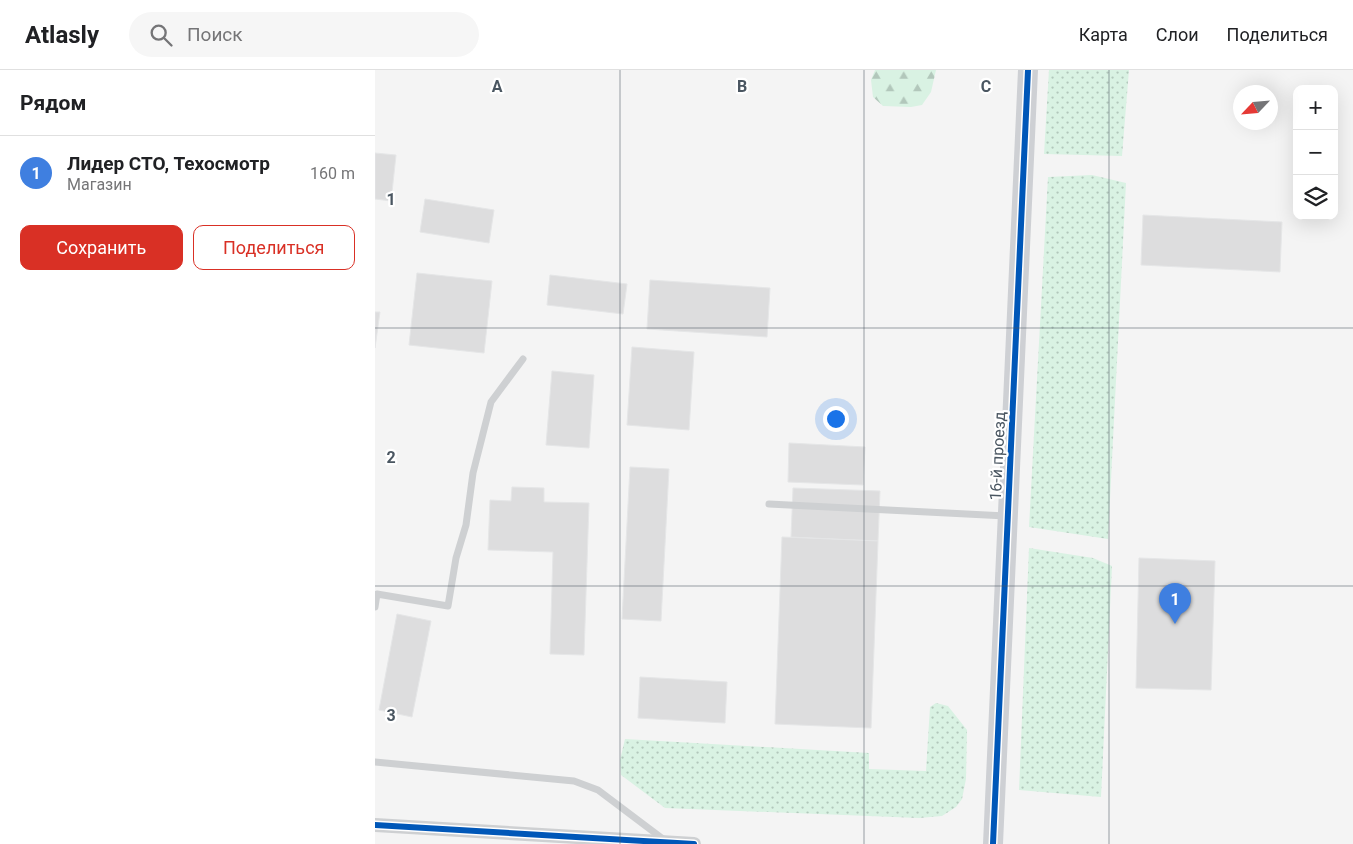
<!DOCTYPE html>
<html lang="ru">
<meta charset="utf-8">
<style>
body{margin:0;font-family:Roboto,sans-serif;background:#f6f6f6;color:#202124}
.controls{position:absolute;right:15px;top:15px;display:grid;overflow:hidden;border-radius:10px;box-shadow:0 5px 20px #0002}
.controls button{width:45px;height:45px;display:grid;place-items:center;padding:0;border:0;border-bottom:1px solid #e0e0e0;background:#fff;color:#202124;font:25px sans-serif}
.compass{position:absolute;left:858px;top:15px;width:45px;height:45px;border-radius:50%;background:#fff;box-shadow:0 5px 20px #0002;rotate:244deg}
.you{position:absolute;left:460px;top:348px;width:18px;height:18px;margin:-12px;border:4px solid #fff;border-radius:50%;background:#1a73e8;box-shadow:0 0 0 8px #1a73e833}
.badge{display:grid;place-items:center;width:32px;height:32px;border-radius:50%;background:#d93025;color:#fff;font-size:16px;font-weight:700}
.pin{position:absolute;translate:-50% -41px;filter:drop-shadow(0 1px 2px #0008)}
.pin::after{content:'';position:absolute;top:26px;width:18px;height:15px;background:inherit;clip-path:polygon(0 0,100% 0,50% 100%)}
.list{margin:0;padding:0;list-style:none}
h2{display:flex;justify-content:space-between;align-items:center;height:65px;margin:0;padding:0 20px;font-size:21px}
h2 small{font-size:16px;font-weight:400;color:#757577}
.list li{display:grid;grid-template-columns:32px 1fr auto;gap:15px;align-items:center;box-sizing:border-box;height:75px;padding:0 20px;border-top:1px solid #e0e0e0}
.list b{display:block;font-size:19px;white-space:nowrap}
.list p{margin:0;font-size:16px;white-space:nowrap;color:#757577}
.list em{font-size:16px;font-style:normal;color:#757577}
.actions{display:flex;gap:10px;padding:15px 20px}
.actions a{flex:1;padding:11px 0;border:1px solid #d93025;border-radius:10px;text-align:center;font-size:18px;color:#d93025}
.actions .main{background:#d93025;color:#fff}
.icon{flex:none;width:28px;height:28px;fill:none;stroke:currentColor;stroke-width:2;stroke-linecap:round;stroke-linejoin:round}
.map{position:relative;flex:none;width:978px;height:774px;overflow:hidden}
header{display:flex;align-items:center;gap:30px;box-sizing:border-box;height:70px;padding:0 25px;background:#fff;border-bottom:1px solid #e0e0e0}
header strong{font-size:24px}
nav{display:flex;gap:28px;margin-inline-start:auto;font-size:18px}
.search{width:350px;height:45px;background:#f6f6f6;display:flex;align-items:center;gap:12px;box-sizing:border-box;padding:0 18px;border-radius:28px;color:#757577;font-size:19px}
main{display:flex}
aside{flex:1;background:#fff}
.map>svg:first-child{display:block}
.grass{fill:url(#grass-dots)}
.forest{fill:url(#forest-firs)}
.building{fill:#ddddde;stroke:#e5e6e7}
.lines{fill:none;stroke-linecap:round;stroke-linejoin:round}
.lane{stroke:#ced0d2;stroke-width:7}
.street{stroke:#ced0d2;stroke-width:14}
.secondary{stroke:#ced0d4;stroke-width:20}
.cycleway-casing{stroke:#fff;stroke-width:9}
.cycleway{stroke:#0057b8;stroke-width:6}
.grid{fill:none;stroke:#4a5661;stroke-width:1;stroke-opacity:0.55}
.labels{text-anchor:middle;stroke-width:4.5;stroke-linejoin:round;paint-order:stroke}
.street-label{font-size:16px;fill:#4a5661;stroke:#fff}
.grid-label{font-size:16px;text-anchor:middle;font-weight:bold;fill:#4a5661;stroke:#fff;stroke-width:4.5;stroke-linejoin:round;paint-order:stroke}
</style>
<header>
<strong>Atlasly</strong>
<div class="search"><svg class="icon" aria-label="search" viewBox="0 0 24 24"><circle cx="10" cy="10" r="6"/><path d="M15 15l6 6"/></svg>Поиск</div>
<nav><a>Карта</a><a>Слои</a><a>Поделиться</a></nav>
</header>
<main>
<aside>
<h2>Рядом<small></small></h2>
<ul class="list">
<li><span class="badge" style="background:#3f7fe0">1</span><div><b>Лидер СТО, Техосмотр</b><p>Магазин</p></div><em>160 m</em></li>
</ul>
<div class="actions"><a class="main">Сохранить</a><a>Поделиться</a></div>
</aside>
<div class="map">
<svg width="978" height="774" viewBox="0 0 978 774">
<defs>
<pattern id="grass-dots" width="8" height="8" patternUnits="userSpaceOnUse" patternTransform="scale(1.25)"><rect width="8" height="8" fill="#d9f2e3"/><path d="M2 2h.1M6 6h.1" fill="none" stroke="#b2c7bb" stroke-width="1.8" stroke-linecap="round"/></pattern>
<pattern id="forest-firs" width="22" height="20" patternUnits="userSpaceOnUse" patternTransform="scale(1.25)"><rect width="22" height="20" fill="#d9f2e3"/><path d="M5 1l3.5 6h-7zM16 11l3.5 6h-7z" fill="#b2c7bb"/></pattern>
</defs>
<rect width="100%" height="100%" fill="#f4f4f4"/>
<g class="grass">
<path d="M674,0H754L747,86L669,84Z"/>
<path d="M717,105L751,113L733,469L654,457L673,107Z"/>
<path d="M654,478L718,488L737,496L726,727L644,720Z"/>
<path d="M561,633L573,636L592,660L591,709L587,729L581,737L567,746L544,748L290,738L246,705L245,690L250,669L494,683V699L551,701L555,637Z"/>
</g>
<path class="forest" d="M500,0H561L556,22L547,35L536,37L508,36L498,27L496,10Z"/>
<g class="building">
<path d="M0,83L21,85L16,131L0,129Z"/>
<path d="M50,129L119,140L114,173L45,162Z"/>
<path d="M768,145L907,152L905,202L766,195Z"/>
<path d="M42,203L117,211L109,283L34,275Z"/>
<path d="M175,205L252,214L248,244L172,235Z"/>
<path d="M275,210L395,218L392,267L272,259Z"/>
<path d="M0,242H5L0,278Z"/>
<path d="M257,277L319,282L314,360L252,355Z"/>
<path d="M177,301L219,305L214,378L171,375Z"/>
<path d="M414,373L490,377L488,415L413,412Z"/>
<path d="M255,397L294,399L286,551L247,549Z"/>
<path d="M137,417L169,418V432L214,433L209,585L175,584L178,482L113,480L115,430L136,431Z"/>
<path d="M418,418L505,421L503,471L416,467Z"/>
<path d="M407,467L503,471L496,658L400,654Z"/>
<path d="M764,488L840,491L836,620L761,618Z"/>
<path d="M22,544L56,551L37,647L4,640Z"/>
<path d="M265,607L352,612L350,653L263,648Z"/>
</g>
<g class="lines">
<g class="lane">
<path d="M394,434L631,446"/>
<path d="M0,537L2,524L73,536L81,488L91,455L98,403L116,332L148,289"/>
<path d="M0,692L199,711L223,720L288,769"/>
</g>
<path class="street" d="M0,755L319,774"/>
<path class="secondary" d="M618,774L653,0"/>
<g class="cycleway-casing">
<g id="cycleway">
<path d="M0,755L319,774"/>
<path d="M618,774L653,0"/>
</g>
</g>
<use href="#cycleway" class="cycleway"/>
</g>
<path class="grid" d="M245,0V774M489,0V774M734,0V774M0,258H978M0,516H978"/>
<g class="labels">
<g class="street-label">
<text transform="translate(622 386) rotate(-87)" y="6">16-й проезд</text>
</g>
</g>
<g class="grid-label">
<text x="122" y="22">A</text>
<text x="367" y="22">B</text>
<text x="611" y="22">C</text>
<text x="16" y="135">1</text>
<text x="16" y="393">2</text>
<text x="16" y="651">3</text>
</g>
</svg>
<div class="controls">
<button>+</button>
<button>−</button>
<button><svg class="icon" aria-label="layers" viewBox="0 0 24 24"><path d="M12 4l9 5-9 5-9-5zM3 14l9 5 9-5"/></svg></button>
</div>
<svg class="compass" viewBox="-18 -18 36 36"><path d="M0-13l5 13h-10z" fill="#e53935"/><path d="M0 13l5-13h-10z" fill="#757577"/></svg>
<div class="you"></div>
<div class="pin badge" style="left:800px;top:554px;background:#3f7fe0">1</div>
</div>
</main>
